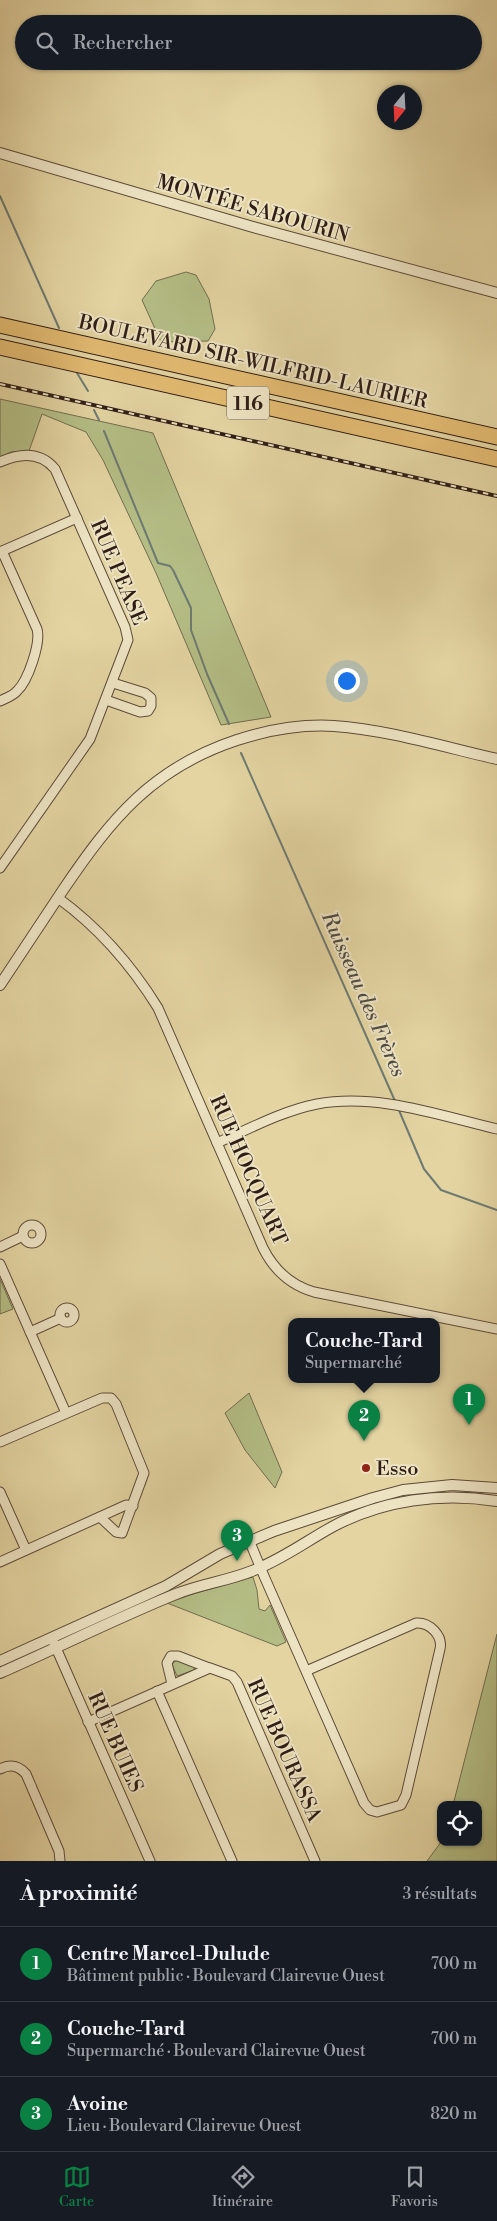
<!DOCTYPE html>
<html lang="fr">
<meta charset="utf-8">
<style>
body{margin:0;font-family:"Libre Bodoni",serif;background:#20242c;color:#f1f3f6}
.controls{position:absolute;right:15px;bottom:15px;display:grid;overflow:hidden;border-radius:10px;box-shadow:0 1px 4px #0004}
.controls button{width:45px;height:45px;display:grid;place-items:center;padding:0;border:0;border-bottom:1px solid #363941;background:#171b24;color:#f1f3f6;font:25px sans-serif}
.compass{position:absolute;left:377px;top:85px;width:45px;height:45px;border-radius:50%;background:#171b24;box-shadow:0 1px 4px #0004;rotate:198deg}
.you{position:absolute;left:346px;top:680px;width:18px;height:18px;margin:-12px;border:4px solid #fff;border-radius:50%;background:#1a73e8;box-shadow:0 0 0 8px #1a73e833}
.badge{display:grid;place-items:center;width:32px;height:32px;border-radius:50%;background:#0b8043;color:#fff;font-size:16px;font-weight:700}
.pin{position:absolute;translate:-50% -41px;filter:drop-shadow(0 1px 2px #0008)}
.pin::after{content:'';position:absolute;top:26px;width:18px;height:15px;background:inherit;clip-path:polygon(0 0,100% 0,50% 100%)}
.popup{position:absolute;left:288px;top:1318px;width:152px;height:65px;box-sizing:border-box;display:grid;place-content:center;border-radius:10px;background:#171b24;filter:drop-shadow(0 1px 4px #0005);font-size:16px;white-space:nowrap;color:#9ea1a6}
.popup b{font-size:19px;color:#f1f3f6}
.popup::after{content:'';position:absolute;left:50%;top:100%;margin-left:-10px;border:10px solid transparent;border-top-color:#171b24}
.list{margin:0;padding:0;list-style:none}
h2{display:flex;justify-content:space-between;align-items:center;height:65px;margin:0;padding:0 20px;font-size:21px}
h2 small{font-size:16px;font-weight:400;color:#9ea1a6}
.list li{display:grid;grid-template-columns:32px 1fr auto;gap:15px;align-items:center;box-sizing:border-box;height:75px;padding:0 20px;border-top:1px solid #363941}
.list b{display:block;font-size:19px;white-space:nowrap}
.list p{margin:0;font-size:16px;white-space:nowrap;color:#9ea1a6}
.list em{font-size:16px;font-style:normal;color:#9ea1a6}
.icon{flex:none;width:28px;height:28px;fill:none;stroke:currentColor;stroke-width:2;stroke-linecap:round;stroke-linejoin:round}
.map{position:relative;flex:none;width:497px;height:1861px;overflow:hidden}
.search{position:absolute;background:#171b24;box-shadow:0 1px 4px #0004;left:15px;right:15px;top:15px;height:55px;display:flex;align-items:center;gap:12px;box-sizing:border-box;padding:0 18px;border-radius:28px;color:#9ea1a6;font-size:19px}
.sheet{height:290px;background:#171b24}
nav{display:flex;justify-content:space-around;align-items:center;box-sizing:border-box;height:70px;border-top:1px solid #363941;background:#171b24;font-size:14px;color:#9ea1a6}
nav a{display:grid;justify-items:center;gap:2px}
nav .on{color:#0b8043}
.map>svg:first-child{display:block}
.green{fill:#b4bd85;stroke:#726e4e}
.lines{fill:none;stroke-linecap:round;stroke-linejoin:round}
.stream{stroke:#6e7a71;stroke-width:2}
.minor-casing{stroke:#5d4c39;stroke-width:11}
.tertiary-casing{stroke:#5d4c39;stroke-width:12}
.motorway-casing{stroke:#301e16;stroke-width:17}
.minor{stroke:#ede3c3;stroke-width:9}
.tertiary{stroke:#ede3c3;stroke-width:10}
.motorway{stroke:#e2ba71;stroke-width:15}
.rail-casing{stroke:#301e16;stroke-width:4}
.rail{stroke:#ede3c3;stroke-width:2;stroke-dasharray:5.5;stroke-linecap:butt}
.poi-dot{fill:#8f2418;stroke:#ede3c3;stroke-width:2}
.labels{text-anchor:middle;stroke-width:4;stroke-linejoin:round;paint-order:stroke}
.shield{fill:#ede3c3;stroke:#69594a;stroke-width:1}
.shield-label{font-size:19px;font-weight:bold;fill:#301e16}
.street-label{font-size:20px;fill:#301e16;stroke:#ede3c3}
.poi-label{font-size:20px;fill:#301e16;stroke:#ede3c3;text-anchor:start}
.water-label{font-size:21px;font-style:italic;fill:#4f4c44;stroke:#ede3c3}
</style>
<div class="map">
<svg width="497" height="1861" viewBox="0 0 497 1861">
<rect width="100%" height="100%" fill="#e3d4a2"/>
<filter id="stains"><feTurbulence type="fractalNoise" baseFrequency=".004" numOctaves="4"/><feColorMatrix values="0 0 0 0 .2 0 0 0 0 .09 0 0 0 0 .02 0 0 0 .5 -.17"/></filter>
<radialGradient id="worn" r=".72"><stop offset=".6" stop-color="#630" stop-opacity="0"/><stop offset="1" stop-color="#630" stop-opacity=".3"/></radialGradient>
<g class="green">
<path d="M186,272L196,275L209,299L215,329L208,341L161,342L142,300L156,281Z"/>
<path d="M0,399L153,433L271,717L221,725L156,573L103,460L86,432L42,414L29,451L11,452L0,457Z"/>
<path d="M0,1279L13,1309L0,1314Z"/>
<path d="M249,1393L282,1472L275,1488L245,1450L225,1413Z"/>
<path d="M253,1577L257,1590L259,1609L265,1611L270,1605L286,1642L277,1646L167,1603L196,1593Z"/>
<path d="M497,1634V1861H427L441,1842H478V1805H453Z"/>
<path d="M177,1660L194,1667V1670L177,1676L172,1664Z"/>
</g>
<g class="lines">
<g class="stream">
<path d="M0,196L59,328"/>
<path d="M77,373L88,391"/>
<path d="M94,410L99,420"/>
<path d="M104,431L158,563L170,566L173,570L191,608V630L207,674L229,724"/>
<path d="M241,753L395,1101"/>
<path d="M398,1108L424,1169L441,1190L497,1210"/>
</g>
<g class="minor-casing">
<g id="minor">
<path d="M0,462C20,453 40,451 55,469L125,627L128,640L90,739L0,868"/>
<path d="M0,552L77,518"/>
<path d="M106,700L140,712L148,711L151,706V698L145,693L113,683"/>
<path d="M0,701C6,698 13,696 17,691C28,681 41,643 37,629L2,551"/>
<path d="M58,898C98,927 132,966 158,1008L263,1248C274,1270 290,1285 314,1292L497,1329"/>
<path d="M217,1143C249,1129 282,1111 317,1104C377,1093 438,1115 497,1129"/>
<circle cx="32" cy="1234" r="9"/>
<path d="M0,1247L23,1236"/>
<path d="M0,1264L66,1413"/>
<circle cx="67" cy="1315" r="7"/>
<path d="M30,1332L61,1318"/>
<path d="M0,1442L102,1398H111L116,1404L144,1473L122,1533L116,1532L100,1517"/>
<path d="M0,1492L26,1550"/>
<path d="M249,1540L264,1576L364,1803L370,1810L377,1812L401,1805L406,1795L440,1649C443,1636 430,1622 416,1623L306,1671"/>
<path d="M0,1562L126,1505L133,1506"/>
<path d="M53,1641L150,1861"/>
<path d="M172,1684L167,1663L171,1656H178L209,1668"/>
<path d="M157,1691L232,1861"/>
<path d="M88,1722L210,1668L232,1676L237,1682L315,1861"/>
<path d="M0,1769C10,1764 18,1765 26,1774L59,1851L60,1861"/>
</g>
</g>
<g class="tertiary-casing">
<g id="tertiary">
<path d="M0,153L253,227L497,293"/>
<path d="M0,985C21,953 42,922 63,890C111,819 152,768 237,740C268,730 301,724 334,726C389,730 444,747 497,759"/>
<path d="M0,1661L166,1586L220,1554L274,1531L373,1498L403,1490L452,1485L497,1488"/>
<path d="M0,1673C59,1647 117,1618 176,1594C201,1584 227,1581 252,1571C281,1560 305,1542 332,1527C382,1500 441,1492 497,1501"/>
</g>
</g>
<g class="motorway-casing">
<g id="motorway">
<path d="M0,325L497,437"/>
<path d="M0,347L497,459"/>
</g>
</g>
<use href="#minor" class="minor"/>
<use href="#tertiary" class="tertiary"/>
<use href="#motorway" class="motorway"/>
<g class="rail-casing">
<path id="rail" d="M0,384L497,496"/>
</g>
<use href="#rail" class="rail"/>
</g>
<circle class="poi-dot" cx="366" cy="1468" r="5"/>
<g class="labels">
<rect class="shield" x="227" y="386.5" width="42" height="33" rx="4"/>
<g class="shield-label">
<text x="248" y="410">116</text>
</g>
<g class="street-label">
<text transform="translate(253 208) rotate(16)" y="7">MONTÉE SABOURIN</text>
<text transform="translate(253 361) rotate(13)" y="7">BOULEVARD SIR-WILFRID-LAURIER</text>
<text transform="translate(119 572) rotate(67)" y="7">RUE PEASE</text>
<text transform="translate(249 1170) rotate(66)" y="7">RUE HOCQUART</text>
<text transform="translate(116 1742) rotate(66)" y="7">RUE BUIES</text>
<text transform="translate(285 1750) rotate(66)" y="7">RUE BOURASSA</text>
</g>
<g class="poi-label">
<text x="376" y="1475">Esso</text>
</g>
<g class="water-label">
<text transform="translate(364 994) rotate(66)" y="7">Ruisseau des Frères</text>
</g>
</g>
<rect width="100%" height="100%" filter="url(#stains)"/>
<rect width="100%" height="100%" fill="url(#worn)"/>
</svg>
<div class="controls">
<button><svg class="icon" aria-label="locate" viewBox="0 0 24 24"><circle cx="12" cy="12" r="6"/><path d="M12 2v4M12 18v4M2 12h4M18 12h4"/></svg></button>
</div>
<svg class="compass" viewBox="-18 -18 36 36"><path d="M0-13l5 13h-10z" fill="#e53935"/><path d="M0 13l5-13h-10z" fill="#9ea1a6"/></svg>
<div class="you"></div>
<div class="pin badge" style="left:469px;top:1425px">1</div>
<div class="pin badge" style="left:364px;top:1441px">2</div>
<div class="popup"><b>Couche-Tard</b>Supermarché</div>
<div class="pin badge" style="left:237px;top:1561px">3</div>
<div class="search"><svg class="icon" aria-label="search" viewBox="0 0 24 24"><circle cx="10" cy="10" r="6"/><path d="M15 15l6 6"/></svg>Rechercher</div>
</div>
<section class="sheet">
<h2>À proximité<small>3 résultats</small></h2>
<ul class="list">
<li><span class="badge">1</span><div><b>Centre Marcel-Dulude</b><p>Bâtiment public · Boulevard Clairevue Ouest</p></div><em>700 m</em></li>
<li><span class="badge">2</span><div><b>Couche-Tard</b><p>Supermarché · Boulevard Clairevue Ouest</p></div><em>700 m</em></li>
<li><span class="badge">3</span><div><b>Avoine</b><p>Lieu · Boulevard Clairevue Ouest</p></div><em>820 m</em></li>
</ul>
</section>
<nav>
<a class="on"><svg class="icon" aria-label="map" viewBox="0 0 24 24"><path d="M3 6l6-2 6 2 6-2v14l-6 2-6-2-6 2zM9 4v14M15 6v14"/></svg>Carte</a>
<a><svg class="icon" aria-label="directions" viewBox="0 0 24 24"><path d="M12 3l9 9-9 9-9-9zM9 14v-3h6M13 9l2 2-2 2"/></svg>Itinéraire</a>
<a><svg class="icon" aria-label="saved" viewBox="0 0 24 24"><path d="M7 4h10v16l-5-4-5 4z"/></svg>Favoris</a>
</nav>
